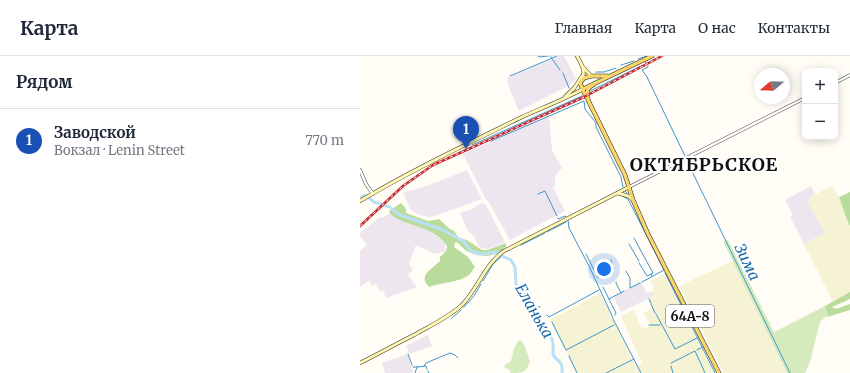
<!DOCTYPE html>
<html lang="ru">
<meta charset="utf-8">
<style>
body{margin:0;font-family:Merriweather,serif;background:#f6f6f7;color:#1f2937}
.controls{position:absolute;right:12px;top:12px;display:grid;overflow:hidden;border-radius:8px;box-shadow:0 2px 10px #0003}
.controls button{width:36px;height:36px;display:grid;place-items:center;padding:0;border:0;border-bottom:1px solid #e0e1e3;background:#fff;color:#1f2937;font:20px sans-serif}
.compass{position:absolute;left:394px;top:12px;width:36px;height:36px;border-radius:50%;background:#fff;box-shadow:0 2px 10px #0003;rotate:251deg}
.you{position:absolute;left:244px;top:213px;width:14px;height:14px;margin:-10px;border:3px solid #fff;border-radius:50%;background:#1a73e8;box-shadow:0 0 0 6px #1a73e833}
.badge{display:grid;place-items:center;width:26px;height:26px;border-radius:50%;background:#c4262e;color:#fff;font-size:13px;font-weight:700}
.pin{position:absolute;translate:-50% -33px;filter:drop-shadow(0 1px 2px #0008)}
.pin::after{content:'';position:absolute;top:21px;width:14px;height:12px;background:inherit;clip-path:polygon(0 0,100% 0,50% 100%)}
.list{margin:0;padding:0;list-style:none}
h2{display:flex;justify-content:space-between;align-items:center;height:52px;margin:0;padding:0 16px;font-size:17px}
h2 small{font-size:13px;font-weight:400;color:#747a83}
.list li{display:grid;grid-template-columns:26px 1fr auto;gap:12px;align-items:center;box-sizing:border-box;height:64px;padding:0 16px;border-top:1px solid #e0e1e3}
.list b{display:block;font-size:15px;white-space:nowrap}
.list p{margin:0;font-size:13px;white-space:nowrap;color:#747a83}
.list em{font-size:13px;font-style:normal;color:#747a83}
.map{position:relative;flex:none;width:490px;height:317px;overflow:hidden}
header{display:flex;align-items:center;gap:24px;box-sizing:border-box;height:56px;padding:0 20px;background:#fff;border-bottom:1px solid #e0e1e3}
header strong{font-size:19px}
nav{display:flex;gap:22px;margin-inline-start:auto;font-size:14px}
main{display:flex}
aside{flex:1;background:#fff}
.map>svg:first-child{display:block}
.industrial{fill:#eee6ef}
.farmland{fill:#f6f3d4}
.green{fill:#d5ebbd}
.forest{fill:#b9dc9c}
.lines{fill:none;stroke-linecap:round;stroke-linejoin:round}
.stream{stroke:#3f96cf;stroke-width:1}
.river{stroke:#b9e0f7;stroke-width:3}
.tertiary-casing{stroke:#444;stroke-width:3.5}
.secondary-casing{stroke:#333;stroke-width:4}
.primary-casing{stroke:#222;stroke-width:4.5}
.tertiary{stroke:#fff;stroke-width:2.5}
.secondary{stroke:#fff6b0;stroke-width:3}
.primary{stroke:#f9d66b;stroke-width:3.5}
.rail-casing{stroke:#c4262e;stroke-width:2.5}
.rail{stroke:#fff;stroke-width:1;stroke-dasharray:3;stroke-linecap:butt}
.labels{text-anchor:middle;stroke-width:4;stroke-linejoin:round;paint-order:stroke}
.shield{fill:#fff;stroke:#585858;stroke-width:1}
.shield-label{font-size:13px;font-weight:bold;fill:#111}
.water-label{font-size:15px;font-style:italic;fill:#1768a6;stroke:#fff}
.district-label{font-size:18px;font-weight:bold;letter-spacing:1px;fill:#111;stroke:#fff}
</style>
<header>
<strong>Карта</strong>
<nav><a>Главная</a><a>Карта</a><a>О нас</a><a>Контакты</a></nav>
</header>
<main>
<aside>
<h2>Рядом<small></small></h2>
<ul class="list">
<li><span class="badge" style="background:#1a4fb4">1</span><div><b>Заводской</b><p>Вокзал · Lenin Street</p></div><em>770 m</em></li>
</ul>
</aside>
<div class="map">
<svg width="490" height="317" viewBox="0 0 490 317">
<rect width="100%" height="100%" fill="#fffdf5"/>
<g class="industrial">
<path d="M199,0H204L216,23L210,29L159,55L149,32L147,22Z"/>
<path d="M189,59L192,94L202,112L196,118L195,122V130L193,131L205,155L150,184L128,145L126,144L103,98Z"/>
<path d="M107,114L122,143L75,160L69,161L60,159L51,154L43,137L72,128Z"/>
<path d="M451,130L455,138L450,141L448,146L465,177L444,188L430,161L433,159L425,144Z"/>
<path d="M123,147L126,149L145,186L131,192L125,193L118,190L114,180L108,175L100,157L115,152V150Z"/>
<path d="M28,158L69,175L85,186V196L74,198L56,189L49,208L53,214L48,218L57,231L26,242L23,234L20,236L16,228L12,230L9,225L0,231V195L7,189L0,180V177L20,161H24Z"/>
<path d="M281,226L287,237L292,235L294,240L261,256L253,240Z"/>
<path d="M68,279L72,290L49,298L46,290Z"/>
<path d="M47,298L53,316L50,317H25L22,307Z"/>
</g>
<g class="farmland">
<path d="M472,130L479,141L484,154L485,161L490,170V236L473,246L444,188L465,177L448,146L450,141Z"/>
<path d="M373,205L427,317H364L319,230Z"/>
<path d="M304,218L354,317H217L190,264L240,237L276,311L282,307L261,260L274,254L281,271L287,273L290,268L283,257L292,253L288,243L295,240L292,233L294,232L291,225Z"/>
</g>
<g class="green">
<path d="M368,184L414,276L465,250L469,258L460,266L450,306L445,317H427L363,185Z"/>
<path d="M159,284H161L165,291L170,305C166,317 163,317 151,317L149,313L145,312L144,310L151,305L154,292Z"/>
</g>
<g class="forest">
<path d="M490,136V170C485,161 483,151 479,141Z"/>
<path d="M41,147L46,153V157L68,165L79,163L90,173L94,175L99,182L107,184L122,194H127L146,187V191L136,198L127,200L117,199L106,195L97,186L95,187L94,191L108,201L115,211C113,213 111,217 109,219C101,226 79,227 69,231C68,229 66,228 65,225C62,218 75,210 80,205V201L86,195L87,190C75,170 46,171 30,158L29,155Z"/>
<path d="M490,236V243L472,251L476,253L490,248V254L467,261L468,258L465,250Z"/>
</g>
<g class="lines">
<g class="stream">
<path d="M178,0L179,1L188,0"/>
<path d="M190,0L200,14"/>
<path d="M278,3L287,0"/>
<path d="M285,6L286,7"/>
<path d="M261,9L274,5"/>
<path d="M288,10V11L282,14L287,21L325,100"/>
<path d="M236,16H244L256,12"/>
<path d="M203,17L209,32"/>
<path d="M150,20L197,0"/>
<path d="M228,36L281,10"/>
<path d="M131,85L224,45L225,53L236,67V71L261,121L263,131"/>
<path d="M112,89L222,40"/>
<path d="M327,105L430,317"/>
<path d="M265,135L267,137"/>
<path d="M178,138L185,135L197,160"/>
<path d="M262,140L268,143L304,214L282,226"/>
<path d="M198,162V163L205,160L206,161"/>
<path d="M208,164L209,172L230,212L253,262"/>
<path d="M187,176L206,166"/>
<path d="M274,182L293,217L291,218L292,220"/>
<path d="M269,188L279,205"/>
<path d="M161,189L185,177"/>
<path d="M226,198L238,222"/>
<path d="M279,207L287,220L291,218"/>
<path d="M266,215L270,222V232L280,227"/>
<path d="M236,217L252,210L251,204"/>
<path d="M305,217L355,317"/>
<path d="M123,225L133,208L142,200"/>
<path d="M256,226V227L261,237"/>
<path d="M243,231L256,257L255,259"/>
<path d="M249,243L264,235"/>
<path d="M289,243L291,247"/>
<path d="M291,248L295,257"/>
<path d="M104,251L114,240L121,228"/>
<path d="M172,251H180"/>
<path d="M296,258L315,293L337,282"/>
<path d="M187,259L189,261L239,234"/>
<path d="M91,263L101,254"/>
<path d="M253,263L281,317"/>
<path d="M192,266L206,294L254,269"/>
<path d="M289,269H300"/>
<path d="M337,294L342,291"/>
<path d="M48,298L52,309"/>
<path d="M209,300L217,317"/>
<path d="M311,307L335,295L345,317"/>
<path d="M64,310L66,307L90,297L95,299L98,302"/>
<path d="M311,310L313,317"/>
<path d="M53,311H57"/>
<path d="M68,315L69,317"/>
<path d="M55,317L57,311L66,310L67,313"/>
<path d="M246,317L274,303"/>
</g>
<g class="river">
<path d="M0,142L5,139L14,146L30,151"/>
<path d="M32,153L40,159L83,174L103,185L111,195L120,198L137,196L142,200L151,204L155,211L156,229L167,242L181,269C192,275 194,288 193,299C199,307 203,305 202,317"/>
</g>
<g class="tertiary-casing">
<g id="tertiary">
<path d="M475,27L490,19"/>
<path d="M0,114L6,128L13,138"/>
<path d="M269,131L445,42"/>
</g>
</g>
<g class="secondary-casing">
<g id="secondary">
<path d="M217,0C221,7 226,15 222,23"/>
<path d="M222,10L231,20"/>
<path d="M213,34L222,20"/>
<path d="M205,41L214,32"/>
<path d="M258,137L268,140L272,143"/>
<path d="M0,145C52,114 107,88 162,61C182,52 203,44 223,33"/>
<path d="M0,307C18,298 36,288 54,279C70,270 87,262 101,250C118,233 124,209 144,195L269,131"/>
</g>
</g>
<g class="primary-casing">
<g id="primary">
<path d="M231,20H248"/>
<path d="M233,29C225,33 228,36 228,44L265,119L273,144L288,178L359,317"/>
<path d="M223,33L292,0"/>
<path d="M226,41L220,27L224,22L231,20"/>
</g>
</g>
<use href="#tertiary" class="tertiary"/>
<use href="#secondary" class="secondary"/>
<use href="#primary" class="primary"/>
<g class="rail-casing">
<path id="rail" d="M0,170L43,130L73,109L224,41L302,0"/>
</g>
<use href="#rail" class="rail"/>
</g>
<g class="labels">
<rect class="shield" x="306" y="249" width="48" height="22" rx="3"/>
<g class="shield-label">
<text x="330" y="265">64А-8</text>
</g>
<g class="water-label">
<text transform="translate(387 206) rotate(64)" y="5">Зима</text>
<text transform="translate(174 255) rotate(60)" y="5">Еланька</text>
</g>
<g class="district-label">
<text x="344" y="115">ОКТЯБРЬСКОЕ</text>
</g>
</g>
</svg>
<div class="controls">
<button>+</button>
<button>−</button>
</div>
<svg class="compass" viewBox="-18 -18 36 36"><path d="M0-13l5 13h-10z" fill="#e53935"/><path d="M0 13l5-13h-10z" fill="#747a83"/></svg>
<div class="you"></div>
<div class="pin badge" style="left:106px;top:93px;background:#1a4fb4">1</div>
</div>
</main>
